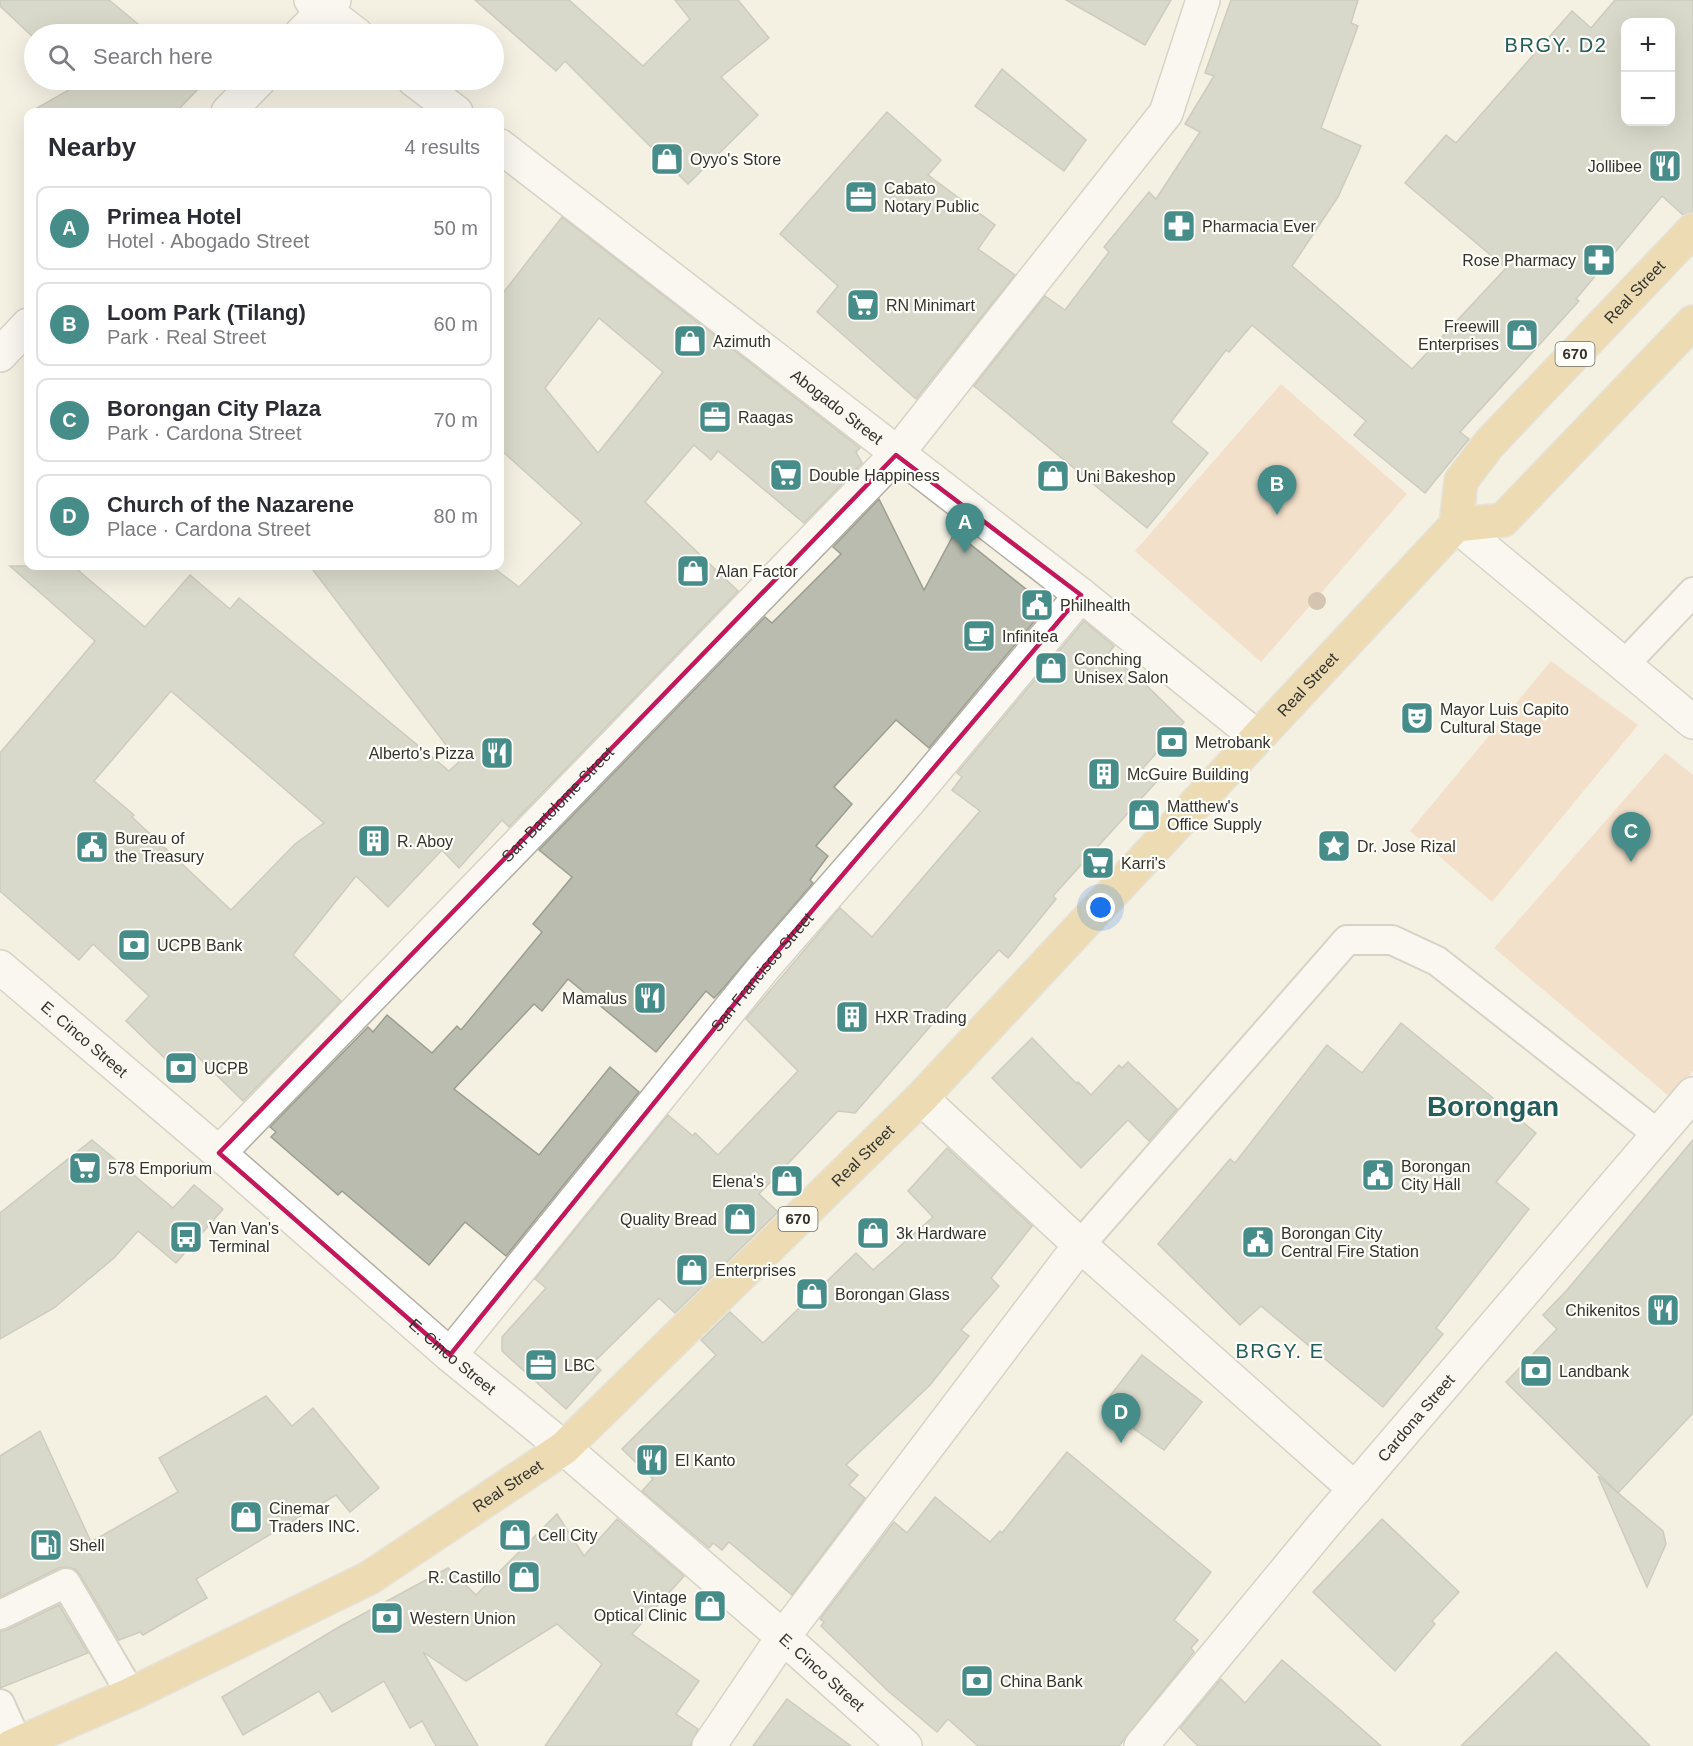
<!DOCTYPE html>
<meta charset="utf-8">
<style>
body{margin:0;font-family:Arial,sans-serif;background:#f2f2f3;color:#2b2b33}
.controls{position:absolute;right:18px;top:18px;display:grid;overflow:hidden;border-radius:12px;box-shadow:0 6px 24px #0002}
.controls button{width:54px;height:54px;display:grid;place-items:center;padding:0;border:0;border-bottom:2px solid #e1e1e2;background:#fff;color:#2b2b33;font:30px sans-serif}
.you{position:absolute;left:1101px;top:908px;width:21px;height:21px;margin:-15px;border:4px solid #fff;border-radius:50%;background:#1a73e8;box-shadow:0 0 0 9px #1a73e833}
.badge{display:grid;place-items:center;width:39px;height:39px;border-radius:50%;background:#468d8a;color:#fff;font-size:20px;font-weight:700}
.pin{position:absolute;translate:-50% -50px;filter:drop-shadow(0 2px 3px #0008)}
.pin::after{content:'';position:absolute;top:32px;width:21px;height:18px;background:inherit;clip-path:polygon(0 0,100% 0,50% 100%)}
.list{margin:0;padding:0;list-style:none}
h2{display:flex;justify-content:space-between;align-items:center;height:78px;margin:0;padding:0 24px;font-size:26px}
h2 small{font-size:20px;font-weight:400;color:#7c7c81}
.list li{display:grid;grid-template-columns:39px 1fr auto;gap:18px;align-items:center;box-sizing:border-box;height:84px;margin:0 12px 12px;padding:0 12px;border:2px solid #e1e1e2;border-radius:12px}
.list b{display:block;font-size:22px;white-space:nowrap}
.list p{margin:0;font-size:20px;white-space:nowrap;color:#7c7c81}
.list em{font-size:20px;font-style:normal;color:#7c7c81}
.icon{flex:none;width:33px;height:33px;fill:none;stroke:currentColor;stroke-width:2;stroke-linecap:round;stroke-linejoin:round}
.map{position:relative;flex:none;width:1693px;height:1746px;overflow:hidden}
.search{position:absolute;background:#fff;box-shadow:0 6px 24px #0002;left:24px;top:24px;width:480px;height:66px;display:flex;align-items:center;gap:15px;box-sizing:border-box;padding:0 21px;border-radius:33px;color:#7c7c81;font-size:22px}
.panel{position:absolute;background:#fff;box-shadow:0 6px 24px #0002;left:24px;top:108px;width:480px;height:462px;border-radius:12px}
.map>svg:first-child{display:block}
.green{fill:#f1ccad}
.building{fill:#b9bcae;stroke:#9b9e91;stroke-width:1.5;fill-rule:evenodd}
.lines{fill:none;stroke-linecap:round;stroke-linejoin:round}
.lane-casing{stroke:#b2afa2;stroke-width:32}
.street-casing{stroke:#b2afa2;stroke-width:36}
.secondary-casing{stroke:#b2afa2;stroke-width:36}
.primary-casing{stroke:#d2d2d1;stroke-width:36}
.lane{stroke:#fff;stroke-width:28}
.street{stroke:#fff;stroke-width:33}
.secondary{stroke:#fff;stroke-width:33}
.primary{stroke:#e3c179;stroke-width:33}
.tree{fill:#aa9072}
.marked{fill:none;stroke:#c2185b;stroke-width:4.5;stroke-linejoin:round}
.labels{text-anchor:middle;stroke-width:4.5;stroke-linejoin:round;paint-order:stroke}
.shield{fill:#fffef8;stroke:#706f6a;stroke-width:1.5}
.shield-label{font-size:15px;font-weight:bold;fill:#33322d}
.poi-label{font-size:16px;fill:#33322d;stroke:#fffef8;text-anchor:start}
.street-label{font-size:16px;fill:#33322d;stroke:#fffef8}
.quarter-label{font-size:20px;letter-spacing:1.5px;fill:#245e5c;stroke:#fffef8}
.town-label{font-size:28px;font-weight:bold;fill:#245e5c;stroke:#fffef8}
</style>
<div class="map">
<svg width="1693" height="1746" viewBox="0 0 1693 1746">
<rect width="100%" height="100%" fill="#f4f1e3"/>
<g class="green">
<path d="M1281,384L1407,494L1261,662L1135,551Z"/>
<path d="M1551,661L1638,725L1492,902L1410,831Z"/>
<path d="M1665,753L1693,775V1071L1671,1098L1494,948Z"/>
</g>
<g class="building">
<path d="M0,0H109L150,34H34V38L0,6Z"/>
<path d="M475,0H569L643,66L690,19L675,0H738L769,38L721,77L758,115L688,184L565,61L556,71Z"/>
<path d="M1066,0H1171L1145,45Z"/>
<path d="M1231,0H1358L1351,23L1358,26L1321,128L1361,146L1338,197L1292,266L1412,369L1506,268L1405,183L1446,135L1456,143L1572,11L1591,28L1615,0H1693V212L1683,215L1662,196L1576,299L1579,301L1460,432L1469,439L1425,493L1354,435L1366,421L1252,325L1229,352L1226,350L1171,422L1208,453L1147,528L974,386L1045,296L1065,310L1109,252L1104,247L1149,192L1156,199L1200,132L1185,124L1214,76L1205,73ZM1626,22H1671V122H1626Z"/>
<path d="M1002,69L1086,140L1064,171L975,106Z"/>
<path d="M80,80H202L205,82L176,112H30L83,82Z"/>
<path d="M887,112L941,160L928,175L995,225L978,249L1015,275L916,399L817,312L838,286L780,234Z"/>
<path d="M562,217L860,448L856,452L862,463L804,523L718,451L711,460L694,445L645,502L738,591L509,827L502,820L459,868L442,850L388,907L356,876L293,955L341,1001L243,1101L195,1054L179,1072L126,1021L149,996L93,944L79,960L0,891V753L95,641L10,566H73L145,627L190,575L230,609L239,598L449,771L459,762L310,566H491L519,587L582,523L500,449V297ZM599,318L663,372L598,453L545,388ZM171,691L324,823L295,844L231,910L132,817L134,815L94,781Z"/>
<path d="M879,499L924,590L955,532L1047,606L929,748L896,720L834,787L852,804L816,846L828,856L810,880L813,883L719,993L714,998L706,991L656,1052L568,979L542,1011L534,1004L454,1089L539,1155L610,1067L639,1092L506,1256L465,1222L429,1265L342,1191L338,1195L271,1137L276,1132L270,1127L368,1027L373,1032L387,1015L432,1053L457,1026L461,1030L542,932L533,924L572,877L539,850L765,617L772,623L841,554L833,547Z"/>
<path d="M1084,621L1114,646L1108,654L1143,682L1184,722L1143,768L1158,780L1053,896L1056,899L1008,958L999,950L955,998L855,1113L838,1111L759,1194L778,1212L675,1313L659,1298L593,1363L601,1370L566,1409L502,1351V1337L546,1288L535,1279L668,1115L693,1136L695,1133L718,1155L798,1071L746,1019L840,908L872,937L980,811L952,790L962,777L957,773Z"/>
<path d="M1401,1023L1536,1133L1496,1182L1529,1209L1436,1328L1443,1334L1383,1407L1261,1306L1240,1325L1158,1244L1230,1159L1235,1163L1327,1045L1362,1073Z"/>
<path d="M1032,1038L1077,1084L1078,1082L1091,1095L1119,1065L1122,1068L1128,1062L1177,1109L1149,1141L1128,1120L1081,1168L992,1078Z"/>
<path d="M92,1140L173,1208L194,1185L223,1209L176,1263L138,1231L114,1258L54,1308L0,1339V1213Z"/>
<path d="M1693,1140V1413L1618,1493L1506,1382L1557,1329L1543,1315L1567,1290Z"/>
<path d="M947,1148L1032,1226L991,1278L999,1286L961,1330L969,1336L930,1385L846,1465L858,1475L849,1485L865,1498L792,1595L729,1542L722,1550L713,1543L709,1548L642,1491L653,1479L622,1449L716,1355L701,1340L730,1312L763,1343L856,1253L873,1270L933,1217L908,1191Z"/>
<path d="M1142,1355L1202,1402L1164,1450L1102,1406Z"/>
<path d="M266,1396L292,1426L313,1408L379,1488L350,1512L336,1495L196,1579L207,1598L143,1635L140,1632L119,1640L80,1575L75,1569L67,1567L59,1568L0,1597V1456L40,1431L91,1542L178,1492L159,1458Z"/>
<path d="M1067,1452L1211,1572L1174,1620L1198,1640L1191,1648L1194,1652L1119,1746H978L948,1719L937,1732L888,1691L821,1626L824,1622L820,1619L894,1522L907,1533L935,1497L990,1542L1000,1531L1002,1533Z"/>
<path d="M1598,1476L1663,1531L1666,1544L1647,1587Z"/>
<path d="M557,1514L584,1556L617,1519L684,1576L632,1634L699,1681L676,1714L698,1729L690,1746H545L602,1664L557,1624L466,1681L423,1652L478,1746H436L422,1721L410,1728L384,1681L332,1712L319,1691L243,1735L222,1697L339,1627L448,1568L476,1595Z"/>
<path d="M1382,1519L1459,1592L1432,1621L1435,1624L1395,1671L1313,1592Z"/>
<path d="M59,1605L88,1653L0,1688V1631L7,1630Z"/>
<path d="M1556,1652L1650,1746H1461L1535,1673Z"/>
<path d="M1282,1660L1338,1708L1381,1746H1198L1180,1728L1221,1679L1245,1703Z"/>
<path d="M787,1699L851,1746H753Z"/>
</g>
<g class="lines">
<g class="lane-casing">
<g id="lane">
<path d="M1624,665L1693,592"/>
<path d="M1080,1245L1347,940H1392L1437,961L1659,1135"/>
<path d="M0,1615L66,1583L131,1694"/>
<path d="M0,1704L18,1744"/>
</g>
</g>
<g class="street-casing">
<g id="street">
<path d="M311,0L356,34"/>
<path d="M301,34L334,0"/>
<path d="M414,80L456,112"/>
<path d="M228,112L259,80"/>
<path id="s1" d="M500,146L1081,595L1257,737"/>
<path d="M0,355L28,325"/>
<path d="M1456,525L1693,722"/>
<path id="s2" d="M219,1153L896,455L1166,113L1203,0"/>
<path d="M1080,1245L1355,1489"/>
<path id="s3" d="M450,1355L765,966L909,801L1081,595"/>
<path d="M709,1746L783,1637L1080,1245L921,1098"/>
<path id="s4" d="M1141,1746L1323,1526L1693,1094"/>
</g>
</g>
<g class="secondary-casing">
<g id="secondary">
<path id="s5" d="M0,967L219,1153L450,1355L564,1448L783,1637L905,1746"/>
</g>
</g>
<g class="primary-casing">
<g id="primary">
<path d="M1456,525L1503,520L1693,322"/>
<path id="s6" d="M12,1746L131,1694L369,1578L564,1448L921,1098L1456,525L1461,481L1489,444L1693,230"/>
</g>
</g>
<use href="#lane" class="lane"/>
<use href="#street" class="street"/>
<use href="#secondary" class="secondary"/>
<use href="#primary" class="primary"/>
</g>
<circle class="tree" cx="1317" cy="601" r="9"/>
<path d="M0 0H1693V1746H0ZM896,455L1081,595L765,966L450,1355L219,1153Z" fill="#f4f1e3" fill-opacity=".55" fill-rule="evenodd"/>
<path class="marked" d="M896,455L1081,595L765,966L450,1355L219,1153Z"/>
<defs>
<g id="shop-square" transform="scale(1.725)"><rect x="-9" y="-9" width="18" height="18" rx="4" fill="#468d8a" stroke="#fffef8"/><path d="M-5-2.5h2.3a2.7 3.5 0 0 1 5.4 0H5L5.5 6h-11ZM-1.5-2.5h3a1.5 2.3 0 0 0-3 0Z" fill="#fff"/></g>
<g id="restaurant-square" transform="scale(1.725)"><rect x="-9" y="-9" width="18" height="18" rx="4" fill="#468d8a" stroke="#fffef8"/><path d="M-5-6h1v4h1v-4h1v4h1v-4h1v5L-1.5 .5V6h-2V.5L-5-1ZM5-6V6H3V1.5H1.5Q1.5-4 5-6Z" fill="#fff"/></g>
<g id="office-square" transform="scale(1.725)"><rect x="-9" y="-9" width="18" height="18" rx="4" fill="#468d8a" stroke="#fffef8"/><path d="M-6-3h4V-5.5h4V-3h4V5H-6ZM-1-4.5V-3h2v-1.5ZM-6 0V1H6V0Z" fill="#fff"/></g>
<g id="pharmacy-square" transform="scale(1.725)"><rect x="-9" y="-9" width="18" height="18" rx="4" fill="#468d8a" stroke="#fffef8"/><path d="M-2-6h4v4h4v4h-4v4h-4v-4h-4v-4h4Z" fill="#fff"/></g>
<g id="supermarket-square" transform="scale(1.725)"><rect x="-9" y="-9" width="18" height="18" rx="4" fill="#468d8a" stroke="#fffef8"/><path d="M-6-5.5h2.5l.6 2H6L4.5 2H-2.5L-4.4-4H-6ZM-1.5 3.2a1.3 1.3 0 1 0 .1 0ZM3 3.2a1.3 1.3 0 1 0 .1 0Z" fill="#fff"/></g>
<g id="civic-square" transform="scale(1.725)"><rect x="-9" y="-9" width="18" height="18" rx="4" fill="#468d8a" stroke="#fffef8"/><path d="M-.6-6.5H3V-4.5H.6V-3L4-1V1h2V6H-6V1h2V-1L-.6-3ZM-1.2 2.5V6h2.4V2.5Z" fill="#fff"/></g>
<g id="cafe-square" transform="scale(1.725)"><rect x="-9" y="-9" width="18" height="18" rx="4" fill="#468d8a" stroke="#fffef8"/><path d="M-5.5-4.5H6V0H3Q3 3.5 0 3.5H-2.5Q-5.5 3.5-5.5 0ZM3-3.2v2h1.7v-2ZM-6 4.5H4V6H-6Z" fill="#fff"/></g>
<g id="theatre-square" transform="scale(1.725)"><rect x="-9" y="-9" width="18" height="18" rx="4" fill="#468d8a" stroke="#fffef8"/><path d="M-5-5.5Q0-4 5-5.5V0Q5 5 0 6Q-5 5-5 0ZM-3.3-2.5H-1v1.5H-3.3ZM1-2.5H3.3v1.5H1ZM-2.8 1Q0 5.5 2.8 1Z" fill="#fff"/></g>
<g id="bank-square" transform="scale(1.725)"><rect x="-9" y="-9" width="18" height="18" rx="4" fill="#468d8a" stroke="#fffef8"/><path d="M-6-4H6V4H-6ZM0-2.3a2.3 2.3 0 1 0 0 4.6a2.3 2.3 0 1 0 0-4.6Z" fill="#fff"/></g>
<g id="building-square" transform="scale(1.725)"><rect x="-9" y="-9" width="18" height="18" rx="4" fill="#468d8a" stroke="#fffef8"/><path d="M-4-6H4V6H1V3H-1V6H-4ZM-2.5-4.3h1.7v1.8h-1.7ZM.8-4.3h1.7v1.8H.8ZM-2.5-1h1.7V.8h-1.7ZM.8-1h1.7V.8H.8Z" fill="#fff"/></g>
<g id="sight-square" transform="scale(1.725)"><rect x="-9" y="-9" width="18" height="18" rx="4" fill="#468d8a" stroke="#fffef8"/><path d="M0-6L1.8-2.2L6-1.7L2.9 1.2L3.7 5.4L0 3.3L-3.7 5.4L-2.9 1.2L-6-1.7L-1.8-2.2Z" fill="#fff"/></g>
<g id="bus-square" transform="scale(1.725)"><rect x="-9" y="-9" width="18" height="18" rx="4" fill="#468d8a" stroke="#fffef8"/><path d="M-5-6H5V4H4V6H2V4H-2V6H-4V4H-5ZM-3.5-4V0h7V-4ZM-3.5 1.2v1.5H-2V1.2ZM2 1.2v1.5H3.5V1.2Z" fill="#fff"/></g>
<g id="fuel-square" transform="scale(1.725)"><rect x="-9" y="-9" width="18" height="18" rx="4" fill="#468d8a" stroke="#fffef8"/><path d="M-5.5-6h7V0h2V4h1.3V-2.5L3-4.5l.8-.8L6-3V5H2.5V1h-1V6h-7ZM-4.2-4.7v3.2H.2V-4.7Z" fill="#fff"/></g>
</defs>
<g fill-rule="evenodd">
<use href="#shop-square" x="667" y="159"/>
<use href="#restaurant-square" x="1665" y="166"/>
<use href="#office-square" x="861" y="197"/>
<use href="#pharmacy-square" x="1179" y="226"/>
<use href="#pharmacy-square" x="1599" y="260"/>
<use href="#supermarket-square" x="863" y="305"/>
<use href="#shop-square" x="1522" y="335"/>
<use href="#shop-square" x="690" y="341"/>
<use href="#office-square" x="715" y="417"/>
<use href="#supermarket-square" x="786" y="475"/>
<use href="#shop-square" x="1053" y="476"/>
<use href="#shop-square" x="693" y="571"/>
<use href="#civic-square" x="1037" y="605"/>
<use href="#cafe-square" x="979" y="636"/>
<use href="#shop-square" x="1051" y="668"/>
<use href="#theatre-square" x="1417" y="718"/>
<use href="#bank-square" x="1172" y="742"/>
<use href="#restaurant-square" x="497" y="753"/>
<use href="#building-square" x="1104" y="774"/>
<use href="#shop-square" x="1144" y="815"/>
<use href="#building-square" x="374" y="841"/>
<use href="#sight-square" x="1334" y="846"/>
<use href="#civic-square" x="92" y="847"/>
<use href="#supermarket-square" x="1098" y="863"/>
<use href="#bank-square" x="134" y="945"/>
<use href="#restaurant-square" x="650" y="998"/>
<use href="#building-square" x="852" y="1017"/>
<use href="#bank-square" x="181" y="1068"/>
<use href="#supermarket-square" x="85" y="1168"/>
<use href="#civic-square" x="1378" y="1175"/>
<use href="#shop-square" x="787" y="1181"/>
<use href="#shop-square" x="740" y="1219"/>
<use href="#shop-square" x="873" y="1233"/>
<use href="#bus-square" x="186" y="1237"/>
<use href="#civic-square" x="1258" y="1242"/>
<use href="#shop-square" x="692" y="1270"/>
<use href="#shop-square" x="812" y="1294"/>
<use href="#restaurant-square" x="1663" y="1310"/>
<use href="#office-square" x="541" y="1365"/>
<use href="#bank-square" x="1536" y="1371"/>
<use href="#restaurant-square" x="652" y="1460"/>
<use href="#shop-square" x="246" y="1517"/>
<use href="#shop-square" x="515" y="1535"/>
<use href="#fuel-square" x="46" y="1545"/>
<use href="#shop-square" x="524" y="1577"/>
<use href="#shop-square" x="710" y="1606"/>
<use href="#bank-square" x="387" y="1618"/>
<use href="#bank-square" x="977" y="1681"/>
</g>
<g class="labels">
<g class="shield">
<rect x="1555.5" y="342" width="39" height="24" rx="4.5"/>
<rect x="778.5" y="1207" width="39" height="24" rx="4.5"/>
</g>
<g class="shield-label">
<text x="1575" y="359">670</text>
<text x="798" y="1224">670</text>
</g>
<g class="poi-label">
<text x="690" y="165">Oyyo's Store</text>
<text x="1642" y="172" text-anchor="end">Jollibee</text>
<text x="884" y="194">Cabato<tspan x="884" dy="18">Notary Public</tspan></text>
<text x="1202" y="232">Pharmacia Ever</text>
<text x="1576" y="266" text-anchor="end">Rose Pharmacy</text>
<text x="886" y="311">RN Minimart</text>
<text x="1499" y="332" text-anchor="end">Freewill<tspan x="1499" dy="18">Enterprises</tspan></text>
<text x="713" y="347">Azimuth</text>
<text x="738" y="423">Raagas</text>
<text x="809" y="481">Double Happiness</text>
<text x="1076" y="482">Uni Bakeshop</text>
<text x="716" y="577">Alan Factor</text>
<text x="1060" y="611">Philhealth</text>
<text x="1002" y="642">Infinitea</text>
<text x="1074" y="665">Conching<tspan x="1074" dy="18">Unisex Salon</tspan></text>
<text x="1440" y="715">Mayor Luis Capito<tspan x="1440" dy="18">Cultural Stage</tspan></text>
<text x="1195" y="748">Metrobank</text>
<text x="474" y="759" text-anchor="end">Alberto's Pizza</text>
<text x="1127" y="780">McGuire Building</text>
<text x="1167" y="812">Matthew's<tspan x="1167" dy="18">Office Supply</tspan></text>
<text x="115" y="844">Bureau of<tspan x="115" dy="18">the Treasury</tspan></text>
<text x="397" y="847">R. Aboy</text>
<text x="1357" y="852">Dr. Jose Rizal</text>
<text x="1121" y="869">Karri's</text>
<text x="157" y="951">UCPB Bank</text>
<text x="627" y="1004" text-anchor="end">Mamalus</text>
<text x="875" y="1023">HXR Trading</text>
<text x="204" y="1074">UCPB</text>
<text x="1401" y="1172">Borongan<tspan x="1401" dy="18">City Hall</tspan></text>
<text x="108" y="1174">578 Emporium</text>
<text x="764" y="1187" text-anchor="end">Elena's</text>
<text x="717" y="1225" text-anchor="end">Quality Bread</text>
<text x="209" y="1234">Van Van's<tspan x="209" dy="18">Terminal</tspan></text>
<text x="896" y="1239">3k Hardware</text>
<text x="1281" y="1239">Borongan City<tspan x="1281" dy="18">Central Fire Station</tspan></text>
<text x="715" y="1276">Enterprises</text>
<text x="835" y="1300">Borongan Glass</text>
<text x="1640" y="1316" text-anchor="end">Chikenitos</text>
<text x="564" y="1371">LBC</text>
<text x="1559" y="1377">Landbank</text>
<text x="675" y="1466">El Kanto</text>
<text x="269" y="1514">Cinemar<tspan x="269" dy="18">Traders INC.</tspan></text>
<text x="538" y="1541">Cell City</text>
<text x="69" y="1551">Shell</text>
<text x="501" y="1583" text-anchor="end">R. Castillo</text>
<text x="687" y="1603" text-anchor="end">Vintage<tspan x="687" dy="18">Optical Clinic</tspan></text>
<text x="410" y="1624">Western Union</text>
<text x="1000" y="1687">China Bank</text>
</g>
<g class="street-label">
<text dy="6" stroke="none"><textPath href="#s6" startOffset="2214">Real Street</textPath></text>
<text dy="6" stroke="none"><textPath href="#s1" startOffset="426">Abogado Street</textPath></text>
<text dy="6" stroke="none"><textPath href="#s6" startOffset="1695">Real Street</textPath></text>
<text dy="6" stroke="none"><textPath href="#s2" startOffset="486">San Bartolome Street</textPath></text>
<text dy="6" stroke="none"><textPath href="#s3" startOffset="494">San Francisco Street</textPath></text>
<text dy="6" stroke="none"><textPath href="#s5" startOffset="111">E. Cinco Street</textPath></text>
<text dy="6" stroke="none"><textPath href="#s6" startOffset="1047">Real Street</textPath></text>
<text dy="6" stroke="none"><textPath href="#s5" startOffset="597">E. Cinco Street</textPath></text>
<text dy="6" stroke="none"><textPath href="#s4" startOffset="428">Cardona Street</textPath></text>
<text dy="6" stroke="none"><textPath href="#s6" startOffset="561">Real Street</textPath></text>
<text dy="6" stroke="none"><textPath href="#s5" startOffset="1083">E. Cinco Street</textPath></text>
</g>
<g class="quarter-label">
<text x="1556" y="52">BRGY. D2</text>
<text x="1280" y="1358">BRGY. E</text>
</g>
<g class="town-label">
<text x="1493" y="1116">Borongan</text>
</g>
</g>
</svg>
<div class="controls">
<button>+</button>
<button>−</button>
</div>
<div class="you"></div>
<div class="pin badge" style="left:965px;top:553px">A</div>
<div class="pin badge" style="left:1277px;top:515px">B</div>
<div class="pin badge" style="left:1631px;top:862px">C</div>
<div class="pin badge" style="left:1121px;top:1443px">D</div>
<div class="search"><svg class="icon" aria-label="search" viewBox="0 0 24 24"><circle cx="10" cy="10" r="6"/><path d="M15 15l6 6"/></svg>Search here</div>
<section class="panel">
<h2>Nearby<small>4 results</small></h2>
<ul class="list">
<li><span class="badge">A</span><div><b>Primea Hotel</b><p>Hotel · Abogado Street</p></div><em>50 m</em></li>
<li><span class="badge">B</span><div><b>Loom Park (Tilang)</b><p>Park · Real Street</p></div><em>60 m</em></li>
<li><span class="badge">C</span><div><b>Borongan City Plaza</b><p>Park · Cardona Street</p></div><em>70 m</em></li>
<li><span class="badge">D</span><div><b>Church of the Nazarene</b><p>Place · Cardona Street</p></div><em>80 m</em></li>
</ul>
</section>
</div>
